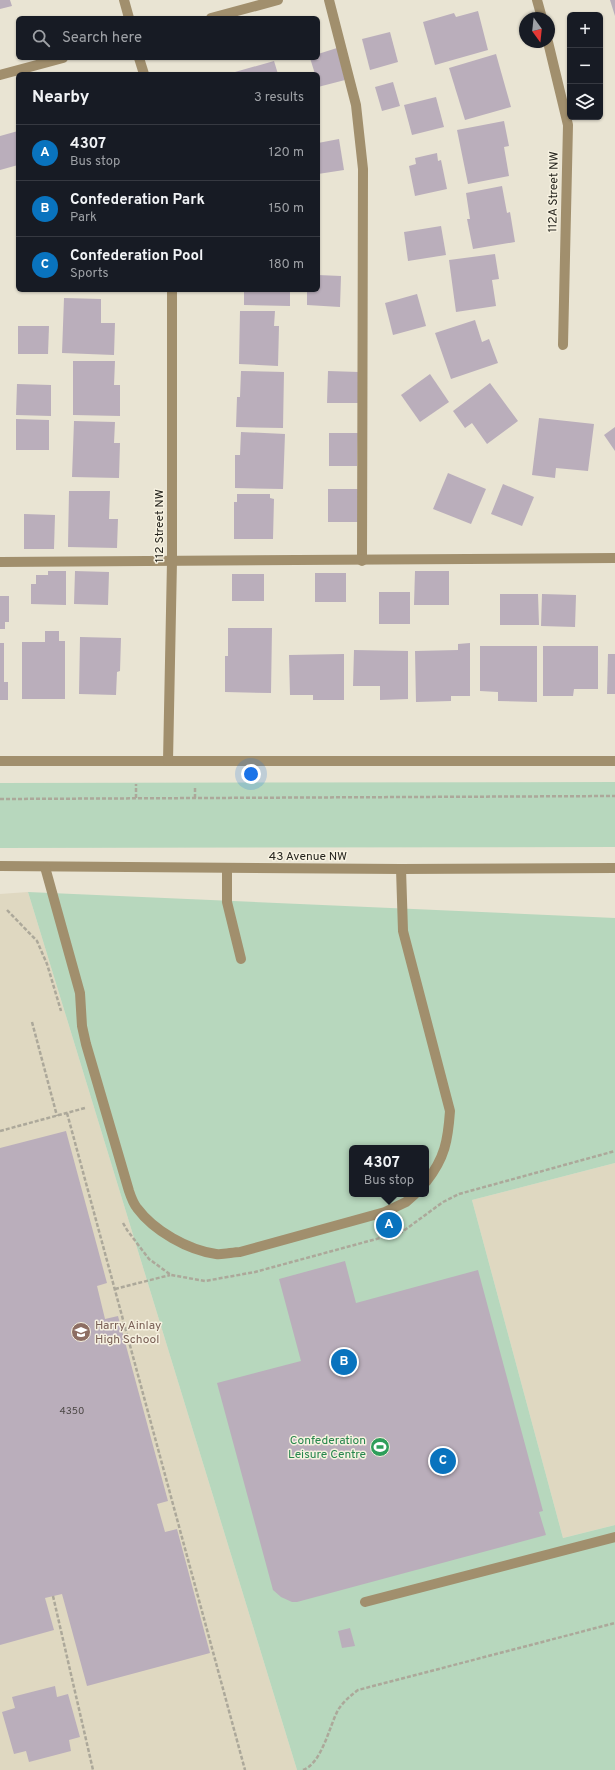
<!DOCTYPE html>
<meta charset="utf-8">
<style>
body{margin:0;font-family:Overpass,sans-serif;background:#242831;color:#f1f3f6}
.controls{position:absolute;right:12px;top:12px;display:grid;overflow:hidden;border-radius:6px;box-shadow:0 1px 3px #0004}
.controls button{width:36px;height:36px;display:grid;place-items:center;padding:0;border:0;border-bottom:1px solid #363941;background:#171b24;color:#f1f3f6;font:20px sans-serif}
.compass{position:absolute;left:519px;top:12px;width:36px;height:36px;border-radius:50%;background:#171b24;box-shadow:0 1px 3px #0004;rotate:165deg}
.you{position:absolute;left:251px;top:774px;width:14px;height:14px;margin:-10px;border:3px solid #fff;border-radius:50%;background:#1a73e8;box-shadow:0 0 0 6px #1a73e833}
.badge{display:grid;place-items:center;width:26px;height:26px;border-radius:50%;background:#0973be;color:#fff;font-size:13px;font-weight:700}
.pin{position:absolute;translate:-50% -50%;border:2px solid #fff;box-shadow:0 1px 4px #0006}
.popup{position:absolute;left:349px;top:1145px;width:80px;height:52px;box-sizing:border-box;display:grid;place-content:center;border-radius:6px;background:#171b24;filter:drop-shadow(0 1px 3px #0005);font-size:13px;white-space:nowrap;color:#9ea1a6}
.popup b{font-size:15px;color:#f1f3f6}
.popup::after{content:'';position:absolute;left:50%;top:100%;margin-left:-8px;border:8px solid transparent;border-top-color:#171b24}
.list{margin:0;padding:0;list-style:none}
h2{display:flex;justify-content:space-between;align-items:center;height:52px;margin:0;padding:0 16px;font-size:17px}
h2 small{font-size:13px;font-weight:400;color:#9ea1a6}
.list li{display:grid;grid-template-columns:26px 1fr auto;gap:12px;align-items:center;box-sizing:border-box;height:56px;padding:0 16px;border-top:1px solid #363941}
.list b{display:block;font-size:15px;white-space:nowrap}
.list p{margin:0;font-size:13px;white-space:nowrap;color:#9ea1a6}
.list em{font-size:13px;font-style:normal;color:#9ea1a6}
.icon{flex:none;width:22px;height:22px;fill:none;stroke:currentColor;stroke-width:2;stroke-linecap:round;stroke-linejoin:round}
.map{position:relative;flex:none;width:615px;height:1770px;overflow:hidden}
.search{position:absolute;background:#171b24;box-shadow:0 1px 3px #0004;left:16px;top:16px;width:304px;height:44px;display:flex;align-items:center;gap:10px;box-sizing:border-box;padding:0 14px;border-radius:6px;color:#9ea1a6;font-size:15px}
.panel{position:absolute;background:#171b24;box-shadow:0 1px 3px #0004;left:16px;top:72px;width:304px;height:220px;border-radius:6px}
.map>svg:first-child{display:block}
.built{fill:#dfd8c1}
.green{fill:#b7d7bd;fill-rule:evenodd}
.building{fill:#baaebb}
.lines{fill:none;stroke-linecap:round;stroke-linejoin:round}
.path{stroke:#aca89a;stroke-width:2.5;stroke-dasharray:4 2;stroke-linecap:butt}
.minor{stroke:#a18f6d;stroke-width:10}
.labels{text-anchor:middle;stroke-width:3;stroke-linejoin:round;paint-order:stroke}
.number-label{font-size:10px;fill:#4b4745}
.street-label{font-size:12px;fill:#26251e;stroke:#f6f1e0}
.education-label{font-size:12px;fill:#785e54;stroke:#f6f1e0;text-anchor:start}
.leisure-label{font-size:12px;fill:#27864d;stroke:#f6f1e0;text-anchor:end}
</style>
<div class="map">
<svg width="615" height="1770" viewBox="0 0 615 1770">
<rect width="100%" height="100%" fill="#e9e4d3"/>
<g class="built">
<path d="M28,892L297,1770H0V894Z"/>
<path d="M615,1163V1525L563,1538L472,1200Z"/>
</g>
<g class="green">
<path d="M615,782V847L0,848V783Z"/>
<path d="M28,892L615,918V1163L472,1200L563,1538L615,1525V1770H297ZM352,1148H426V1194H352Z"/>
</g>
<g class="building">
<path d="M0,0H10L12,6L0,9Z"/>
<path d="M610,0H615V16Z"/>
<path d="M478,11L488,50L435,65L423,22L454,13L456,17Z"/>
<path d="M390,32L398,62L370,70L362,39Z"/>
<path d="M337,48L345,80L318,87V74H315L310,58H318V54Z"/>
<path d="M496,54L511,107L465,120L449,68Z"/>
<path d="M274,61L278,74H228Z"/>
<path d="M393,82L400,106L382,111L375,87Z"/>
<path d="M436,97L444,127L412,135L404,105Z"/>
<path d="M504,121L509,146L504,147L509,176L468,184L457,130Z"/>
<path d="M18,131V165L0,170V136Z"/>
<path d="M339,139L344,170L318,174V143Z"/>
<path d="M437,153L438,161L441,160L447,189L415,196L409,166L416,164L415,158Z"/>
<path d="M502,186L507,213L510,212L515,242L473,249L467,219H470L466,193Z"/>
<path d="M441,226L446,255L408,261L404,232Z"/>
<path d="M495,254L499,279L492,280L496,306L456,312L449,260Z"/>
<path d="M318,275L341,276L340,307L307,305V290H318Z"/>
<path d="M244,290H290V306L244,305Z"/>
<path d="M417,294L426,326L393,335L385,303Z"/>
<path d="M64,298L101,299V323H115L114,355L62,353Z"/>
<path d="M240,311H275L274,326H279L278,366L239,364Z"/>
<path d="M475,320L482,342L489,339L498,363L451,379L435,333Z"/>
<path d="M18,326H49L48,354H18Z"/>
<path d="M73,361H115L114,385H120V416L73,415Z"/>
<path d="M241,371L284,372L283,428L236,427L237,397H240Z"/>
<path d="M328,371L359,372L358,403H327Z"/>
<path d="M430,374L449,402L420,422L401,395Z"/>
<path d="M490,383L518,421L487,444L472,423L465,428L453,411Z"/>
<path d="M17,384L51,385V416L16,415Z"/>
<path d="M539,418L594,424L588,471L556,468L555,478L532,475Z"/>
<path d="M16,419L49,420V450H16Z"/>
<path d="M74,421L115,422L114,443H120L119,478L72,477Z"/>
<path d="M615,427V451L604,435Z"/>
<path d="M241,432L285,434L283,489L235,488V455H240Z"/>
<path d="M329,433H358L357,466H329Z"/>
<path d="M448,473L486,489L471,524L433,509Z"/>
<path d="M503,484L534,497L522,526L491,514Z"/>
<rect x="328" y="489" width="31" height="33"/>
<path d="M69,491H110L109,519H118L117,548L68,547Z"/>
<path d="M237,494H270V498L274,499L273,539H234V502H237Z"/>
<path d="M24,514L55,515L54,549H24Z"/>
<path d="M48,571H66V605L31,604V584H36V575H48Z"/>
<path d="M75,571L109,572L108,605L74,604Z"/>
<path d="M415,571H449V605H414Z"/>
<rect x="315" y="573" width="31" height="29"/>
<rect x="232" y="574" width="32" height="27"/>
<rect x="379" y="592" width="31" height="32"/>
<path d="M500,594H538L539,625H500Z"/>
<path d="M542,594L576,595L575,627L541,626Z"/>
<path d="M0,596H9V622H5V629H0Z"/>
<path d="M228,628H272L271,693L225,692V656H228Z"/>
<path d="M45,631H59V641H65V699H22V642H45Z"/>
<path d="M80,637L121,638L120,671L117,672L116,695L79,694Z"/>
<path d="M0,643H4V682H8V700H0Z"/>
<path d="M470,643V696H451V701L416,702L415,651L458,650V644Z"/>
<path d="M480,646H537V702L498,701V692L480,691Z"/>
<path d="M543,646H598V689H574L573,696H543Z"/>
<path d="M354,650L408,651V699L380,700V686H353Z"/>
<path d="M344,654V700H313V695H290L289,655Z"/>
<path d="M608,654H615V694H607Z"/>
<path d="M66,1131L107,1283L97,1286L105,1319L118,1316L168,1501L157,1504L165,1532L177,1529L210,1653L87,1686L62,1594L45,1598L54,1630L0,1645V1148Z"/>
<path d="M345,1261L356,1303L478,1270L543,1511L539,1512L546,1535L297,1602H292L281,1597L273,1590L217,1383L301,1361L279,1279Z"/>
<path d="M350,1628L355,1646L342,1648L338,1631Z"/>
<path d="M55,1686L57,1697L68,1694L80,1737L69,1740L71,1751L29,1762L26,1751L14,1754L2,1712L15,1708L12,1697Z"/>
</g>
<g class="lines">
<g class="path">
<path d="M136,798V784"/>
<path d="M195,798V787"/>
<path d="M0,799L615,796"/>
<path d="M7,910L37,941L47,964L61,1011"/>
<path d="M32,1022L57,1116"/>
<path d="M67,1113L245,1770"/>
<path d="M0,1131L85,1108"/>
<path d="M123,1223L127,1230L149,1259L171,1275L205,1281L255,1272L402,1232L443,1202L459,1194L615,1151"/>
<path d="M115,1289L170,1275"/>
<path d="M53,1596L93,1770"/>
<path d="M303,1770C322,1763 329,1727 338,1710C343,1702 350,1696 358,1690L615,1623"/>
</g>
<g class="minor">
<path d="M124,0L129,18"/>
<path d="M329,0L356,105L363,169L362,561"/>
<path d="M537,0L542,18"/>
<path d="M211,18L278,0"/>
<path d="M548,42L568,125L563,345"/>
<path d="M139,58L144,74"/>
<path d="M0,75L63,58"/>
<path d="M0,562L615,558"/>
<path d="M0,761H615"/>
<path d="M168,761L172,561V290"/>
<path d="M0,866L401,869L615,868"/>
<path d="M45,867L80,993L82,1026L86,1044L129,1191C131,1197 133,1203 137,1208C154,1231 188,1250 216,1254C223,1255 233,1252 240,1252L385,1212L406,1202L415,1194"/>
<path d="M227,869V902L241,959"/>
<path d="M401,869L403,931L450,1111C448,1140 445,1158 426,1182"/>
<path d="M365,1602L615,1537"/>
</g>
</g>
<defs>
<g id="school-disc" transform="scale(1)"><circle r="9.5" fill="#8d6e63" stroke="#f6f1e0"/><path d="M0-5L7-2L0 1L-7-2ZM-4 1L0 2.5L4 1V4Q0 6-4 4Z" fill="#fff"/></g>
<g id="stadium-disc" transform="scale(1)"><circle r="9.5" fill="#2e9e5b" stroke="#f6f1e0"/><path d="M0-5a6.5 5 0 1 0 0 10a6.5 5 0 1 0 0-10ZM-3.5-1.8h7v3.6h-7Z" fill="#fff"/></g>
</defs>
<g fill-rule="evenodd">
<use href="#school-disc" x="81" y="1332"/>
<use href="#stadium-disc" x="380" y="1447"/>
</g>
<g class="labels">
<g class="number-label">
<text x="72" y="1414">4350</text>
</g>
<g class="street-label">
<text transform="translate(553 192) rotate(-89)" y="4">112A Street NW</text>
<text transform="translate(159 526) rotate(-90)" y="4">112 Street NW</text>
<text x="308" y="860">43 Avenue NW</text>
</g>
<g class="education-label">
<text x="95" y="1329">Harry Ainlay<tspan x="95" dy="14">High School</tspan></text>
</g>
<g class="leisure-label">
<text x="366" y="1444">Confederation<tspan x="366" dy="14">Leisure Centre</tspan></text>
</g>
</g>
</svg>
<div class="controls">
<button>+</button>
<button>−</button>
<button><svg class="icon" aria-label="layers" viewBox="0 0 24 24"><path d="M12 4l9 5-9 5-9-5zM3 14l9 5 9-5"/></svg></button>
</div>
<svg class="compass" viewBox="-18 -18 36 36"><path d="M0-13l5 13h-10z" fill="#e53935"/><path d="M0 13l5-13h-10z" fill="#9ea1a6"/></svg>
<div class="you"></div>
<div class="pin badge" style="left:389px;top:1225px">A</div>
<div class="popup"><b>4307</b>Bus stop</div>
<div class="pin badge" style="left:344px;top:1362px">B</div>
<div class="pin badge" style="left:443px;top:1461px">C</div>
<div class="search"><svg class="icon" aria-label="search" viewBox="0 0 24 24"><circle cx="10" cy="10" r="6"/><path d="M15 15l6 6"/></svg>Search here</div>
<section class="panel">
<h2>Nearby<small>3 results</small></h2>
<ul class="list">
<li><span class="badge">A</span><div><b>4307</b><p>Bus stop</p></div><em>120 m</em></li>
<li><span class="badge">B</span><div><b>Confederation Park</b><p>Park</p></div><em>150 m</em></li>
<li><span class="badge">C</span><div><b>Confederation Pool</b><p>Sports</p></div><em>180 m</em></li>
</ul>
</section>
</div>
